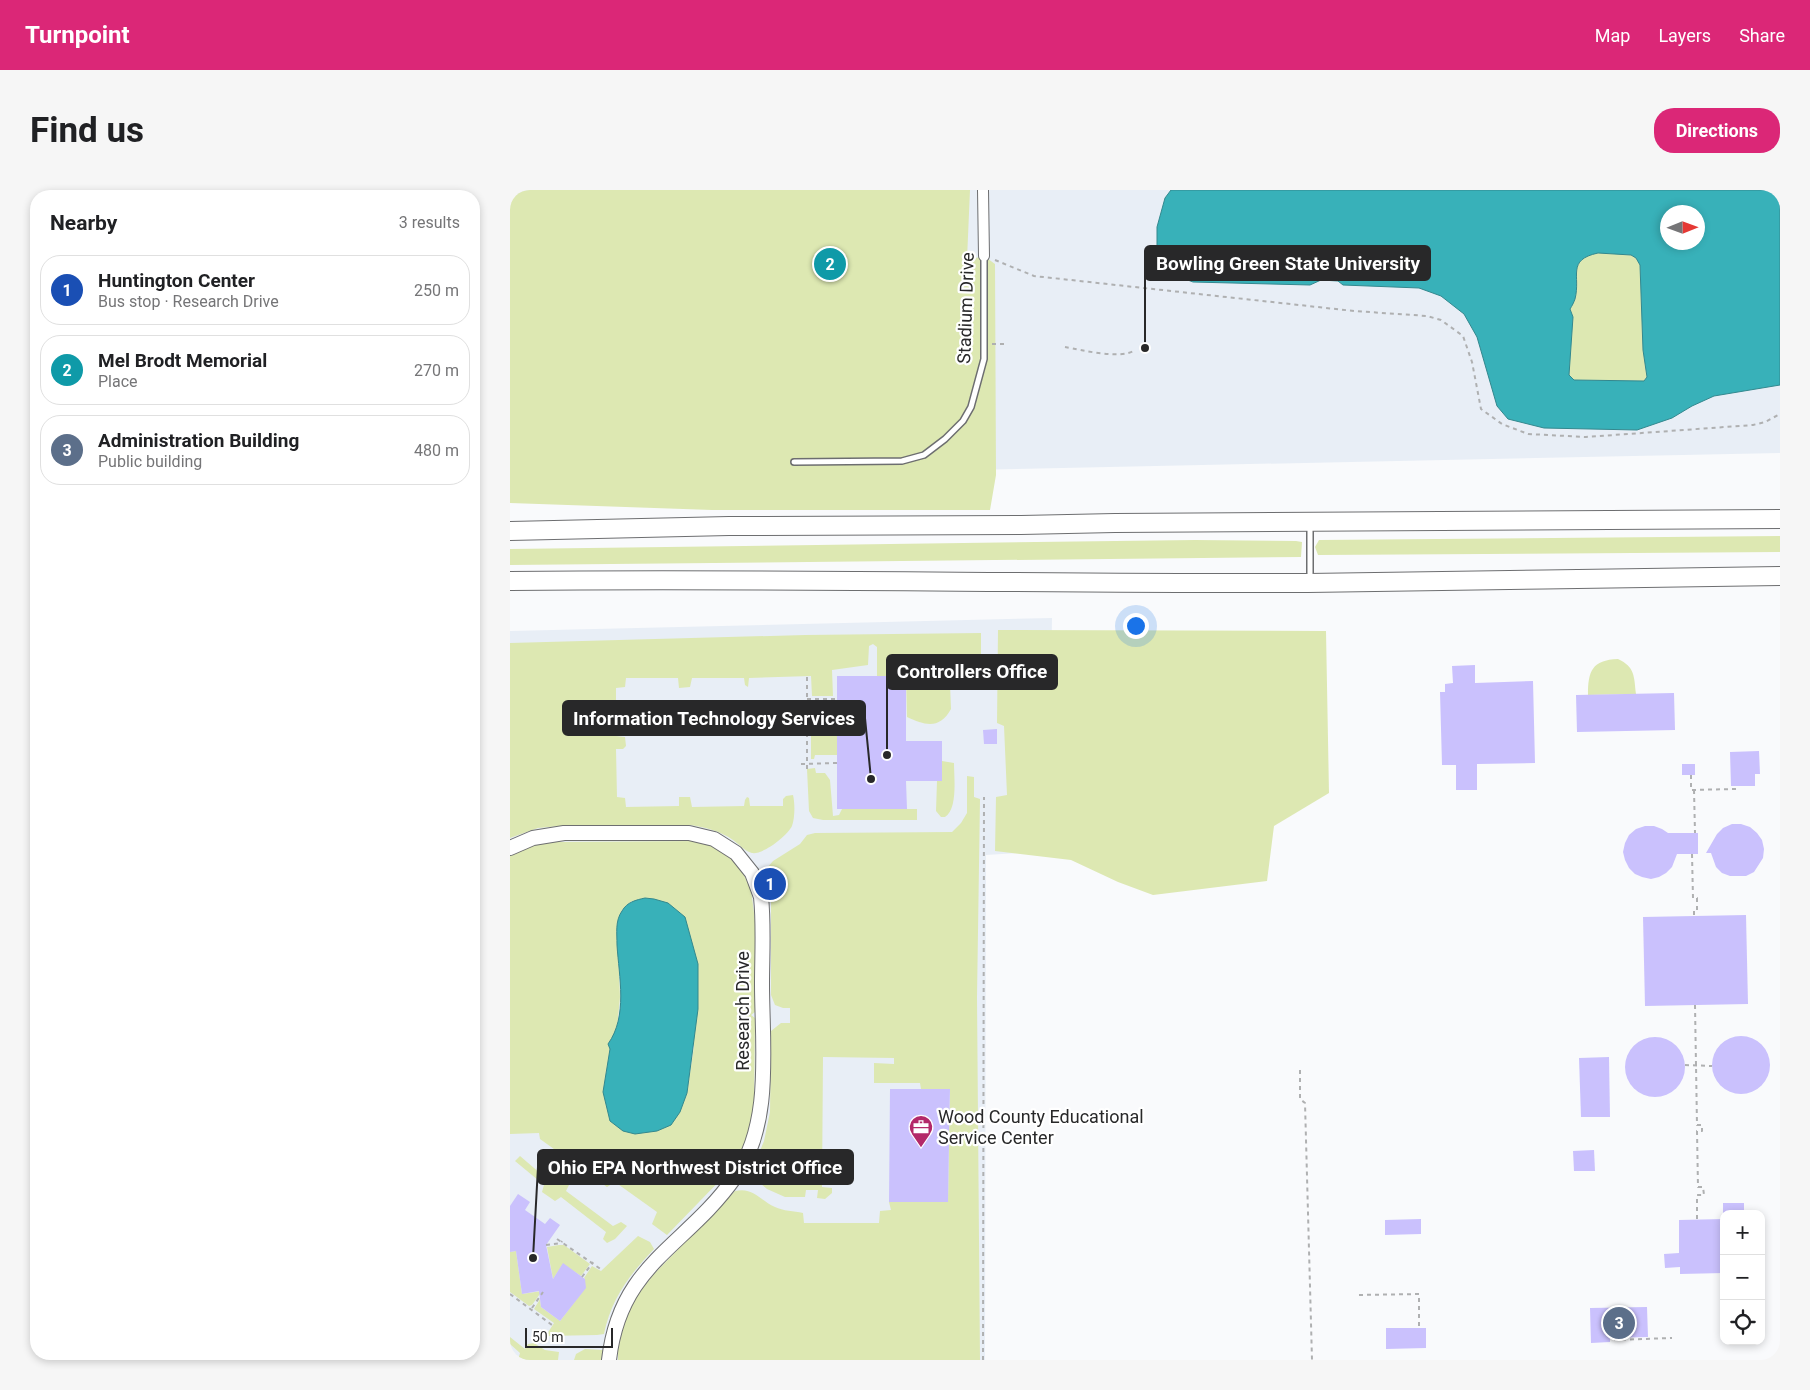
<!DOCTYPE html>
<meta charset="utf-8">
<style>
body{margin:0;font-family:Roboto,sans-serif;background:#f6f6f6;color:#202124}
.controls{position:absolute;right:15px;bottom:15px;display:grid;overflow:hidden;border-radius:10px;box-shadow:0 2px 8px #0003}
.controls button{width:45px;height:45px;display:grid;place-items:center;padding:0;border:0;border-bottom:1px solid #e0e0e0;background:#fff;color:#202124;font:25px sans-serif}
.compass{position:absolute;left:1150px;top:15px;width:45px;height:45px;border-radius:50%;background:#fff;box-shadow:0 2px 8px #0003;rotate:89deg}
.scale{position:absolute;left:15px;bottom:12px;width:88px;box-sizing:border-box;padding-left:5px;border:2px solid #282829;border-top:0;font-size:14px;line-height:18px;white-space:nowrap;color:#282829;-webkit-text-stroke:4px #fff;paint-order:stroke}
.you{position:absolute;left:625px;top:435px;width:18px;height:18px;margin:-12px;border:4px solid #fff;border-radius:50%;background:#1a73e8;box-shadow:0 0 0 8px #1a73e833}
.badge{display:grid;place-items:center;width:32px;height:32px;border-radius:50%;background:#db2777;color:#fff;font-size:16px;font-weight:700}
.pin{position:absolute;translate:-50% -50%;border:2px solid #fff;box-shadow:0 1px 5px #0006}
.list{margin:0;padding:0;list-style:none}
h2{display:flex;justify-content:space-between;align-items:center;height:65px;margin:0;padding:0 20px;font-size:21px}
h2 small{font-size:16px;font-weight:400;color:#757577}
.list li{display:grid;grid-template-columns:32px 1fr auto;gap:15px;align-items:center;box-sizing:border-box;height:70px;margin:0 10px 10px;padding:0 10px;border:1px solid #e0e0e0;border-radius:20px}
.list b{display:block;font-size:19px;white-space:nowrap}
.list p{margin:0;font-size:16px;white-space:nowrap;color:#757577}
.list em{font-size:16px;font-style:normal;color:#757577}
.icon{flex:none;width:28px;height:28px;fill:none;stroke:currentColor;stroke-width:2;stroke-linecap:round;stroke-linejoin:round}
.map{position:relative;flex:none;width:1270px;height:1170px;overflow:hidden;border-radius:20px}
header{display:flex;align-items:center;gap:30px;box-sizing:border-box;height:70px;padding:0 25px;background:#db2777;color:#fff}
header strong{font-size:24px}
nav{display:flex;gap:28px;margin-inline-start:auto;font-size:18px}
.intro{display:flex;align-items:center;justify-content:space-between;box-sizing:border-box;height:120px;padding:0 30px}
h1{margin:0;font-size:35px}
.button{padding:12px 22px;border-radius:20px;background:#db2777;color:#fff;font-size:18px;font-weight:700}
main{display:flex;gap:30px;padding:0 30px}
aside{flex:1;background:#fff;border-radius:20px;box-shadow:0 2px 8px #0003}
.map>svg:first-child{display:block}
.built{fill:#e8eef6;fill-rule:evenodd}
.green{fill:#dde8b2;fill-rule:evenodd}
.water{fill:#38b1b9;stroke:#33888e;fill-rule:evenodd}
.building{fill:#cac1fd}
.lines{fill:none;stroke-linecap:round;stroke-linejoin:round}
.lane-casing{stroke:#6d6e70;stroke-width:8}
.street-casing{stroke:#6d6e70;stroke-width:12}
.secondary-casing{stroke:#6d6e70;stroke-width:16}
.highway-casing{stroke:#6d6e70;stroke-width:20}
.path{stroke:#afb0b1;stroke-width:2;stroke-dasharray:4 4;stroke-linecap:butt}
.lane{stroke:#fff;stroke-width:5}
.street{stroke:#fff;stroke-width:10}
.secondary{stroke:#fff;stroke-width:14}
.highway{stroke:#fff;stroke-width:18}
.labels{text-anchor:middle;stroke-width:4.5;stroke-linejoin:round;paint-order:stroke}
.street-label{font-size:18px;fill:#282829;stroke:#fff}
.poi-label{font-size:18px;fill:#282829;stroke:#fff;text-anchor:start}
.leader{fill:none;stroke:#282829;stroke-width:2}
.callout-dot{fill:#282829;stroke:#fff;stroke-width:2}
.callout{fill:#282829;stroke:#282829;stroke-width:2}
.callout-label{font-size:19px;text-anchor:middle;font-weight:bold;fill:#fff}
</style>
<header>
<strong>Turnpoint</strong>
<nav><a>Map</a><a>Layers</a><a>Share</a></nav>
</header>
<div class="intro"><h1>Find us</h1><a class="button">Directions</a></div>
<main>
<aside>
<h2>Nearby<small>3 results</small></h2>
<ul class="list">
<li><span class="badge" style="background:#1a4fb4">1</span><div><b>Huntington Center</b><p>Bus stop · Research Drive</p></div><em>250 m</em></li>
<li><span class="badge" style="background:#0f9aa8">2</span><div><b>Mel Brodt Memorial</b><p>Place</p></div><em>270 m</em></li>
<li><span class="badge" style="background:#5c6f8a">3</span><div><b>Administration Building</b><p>Public building</p></div><em>480 m</em></li>
</ul>
</aside>
<div class="map">
<svg width="1270" height="1170" viewBox="0 0 1270 1170">
<rect width="100%" height="100%" fill="#f9fafc"/>
<g class="built">
<path d="M0,0H1270V263L264,284ZM1158,22H1188V52H1158Z"/>
<path d="M542,428L538,661L476,665L475,1170H0V441Z"/>
</g>
<g class="green">
<path d="M0,0H460L457,70L474,66L485,74L486,285L480,320H202L0,313Z"/>
<path d="M1088,62L1121,65L1126,68L1130,75L1133,160L1137,187L1134,191L1064,190L1059,185L1063,127L1060,119C1062,116 1064,112 1065,109C1071,86 1056,70 1088,62Z"/>
<path d="M1270,346V362L808,365L805,357L809,350Z"/>
<path d="M685,350L786,351L792,352L791,367L0,375V359Z"/>
<path d="M488,440L816,441L819,603L764,636L757,691L643,705L608,692L561,670L485,661L486,607L497,605L494,536L487,533Z"/>
<path d="M471,443V471L457,493L440,494L441,519C430,539 416,536 397,527L396,486H367V457L363,454L359,456L358,475L322,480L323,506H302L301,486L239,488L238,497L235,495L234,488H182L180,497L169,498L168,488H116L115,497L106,498V546L115,547L116,556L113,559H106L107,607L115,608L116,617L169,616V607H180L182,617L234,616L235,610L237,607L239,608L240,616H273V609L276,606L283,605C285,613 285,628 282,636C277,646 253,665 242,663C234,661 229,654 223,650C210,641 195,637 179,635L50,636L28,638L0,648V453L295,445Z"/>
<path d="M1108,469C1125,477 1124,486 1126,504L1078,505C1078,481 1082,470 1108,469Z"/>
<path d="M301,511L315,512L318,514C305,523 311,540 327,539V565H305L304,569H301Z"/>
<path d="M432,571L444,573C444,587 448,619 435,627H431L426,621L427,591Z"/>
<path d="M305,578L306,583H315L320,590L323,626L329,625L332,619H407V630H313L303,628L299,621L297,579Z"/>
<path d="M457,586L464,587V607L470,609L467,807L470,1170H108V1159L114,1133L125,1108L143,1085L225,1001C244,997 249,1010 265,1017C273,1021 284,1021 293,1023L294,1033H369L370,1021L381,1020L379,1012H438L439,953L450,954V943H439L440,899H411L410,893H364V873L384,874V868L313,867L312,997L322,998V1003L315,1009L307,1008L308,1000H296L295,1007H275L257,999L245,989L243,978L254,951L260,922L261,841L271,833H280V818H273L265,815L261,805V713L256,687L257,678L263,671L290,654L297,645L305,643L442,642L451,633L457,623Z"/>
<path d="M187,651L210,659L229,675L241,699L245,731V822L241,825L245,828L244,925L234,955L222,978L157,1045L142,1034L147,1022L105,992L97,997L30,949L29,943L0,944V666L22,656L40,652ZM122,711L184,856L177,903L170,922L93,902L100,859L107,839L110,807L107,733L112,720Z"/>
<path d="M10,966L38,990L43,985L48,984L60,993L56,1001L103,1036L111,1032L117,1036L105,1049L97,1053L93,1049L96,1042L51,1007L45,1011L32,1002L34,995L5,971Z"/>
<path d="M128,1046L140,1052L144,1059C120,1084 101,1109 94,1144L87,1145L38,1146L37,1144L44,1133L24,1119L30,1109L31,1117L50,1131L75,1098V1089L74,1088L82,1076L91,1081Z"/>
<path d="M49,1055H54L80,1074L71,1086L53,1074L43,1089L37,1057Z"/>
<path d="M6,1061L12,1104L32,1101L22,1115L19,1116L0,1102V1062Z"/>
<path d="M0,1147L15,1159L18,1154L24,1153L35,1160L49,1162L48,1170H8L10,1163L0,1154Z"/>
<path d="M75,1159L93,1160L92,1170H64L66,1164Z"/>
</g>
<g class="water">
<path d="M661,0H1270V195L1204,206L1182,216L1162,228L1127,240L1034,238L998,229L987,216L967,147L954,124L931,106L909,98L833,95L828,91L811,90L800,95L683,92L662,84L647,65V37L655,8ZM1158,22H1188V52H1158ZM1088,63L1121,65L1126,68L1130,75L1133,160L1137,187L1134,191L1064,190L1059,185L1063,127L1060,119C1062,116 1064,112 1065,109C1071,86 1056,70 1088,63Z"/>
<path d="M135,708L144,709L158,713L175,727L188,774V819L177,903L170,922L161,935L147,941L125,944L113,941L100,931L93,902L100,859L98,854C118,826 109,787 107,755C107,743 105,731 112,721C117,712 126,710 135,708Z"/>
</g>
<g class="building">
<path d="M965,475V493L1023,491L1025,573L967,574V600H946V575H932L930,502H935V494L943,493L942,476Z"/>
<path d="M327,486H396V551H432V591H396L397,619H327Z"/>
<path d="M1164,503L1165,540L1067,542L1066,505Z"/>
<path d="M487,539V554H474L473,540Z"/>
<path d="M1249,561L1250,584H1245V596H1221L1220,562Z"/>
<rect x="1172" y="574" width="13" height="11"/>
<path d="M1222,634H1231L1240,637L1247,643L1252,650L1254,659L1253,668L1244,682L1236,686H1220L1212,683L1206,677L1201,663H1196L1207,644L1213,638Z"/>
<path d="M1135,636H1144L1152,639L1158,643H1188V664H1167L1162,677L1156,683L1149,687L1141,689L1132,687L1125,684L1119,678L1115,670L1113,662L1115,653L1119,645L1126,639Z"/>
<path d="M1236,725L1238,814L1135,816L1133,727Z"/>
<circle cx="1231" cy="875" r="29"/>
<circle cx="1145" cy="877" r="30"/>
<path d="M1099,867L1100,927H1071L1069,868Z"/>
<path d="M380,899H440L439,943H450V954L439,953L438,1012H379Z"/>
<path d="M1084,960L1085,981H1064L1063,961Z"/>
<path d="M8,1004L20,1012L15,1020L35,1034L40,1028L50,1035L36,1055L43,1089L53,1073L75,1089L76,1098L50,1131L31,1117L29,1101L12,1104L6,1061L0,1062V1016Z"/>
<rect x="1213" y="1013" width="21" height="11"/>
<path d="M911,1029V1044L875,1045V1030Z"/>
<path d="M1214,1029V1083L1170,1084V1077L1155,1078L1154,1064L1169,1063V1030Z"/>
<path d="M1137,1117L1138,1147L1100,1148V1152L1081,1153L1080,1118Z"/>
<path d="M876,1138H916V1158L876,1159Z"/>
</g>
<g class="lines">
<g class="lane-casing">
<g id="lane">
<path d="M284,272L392,271L414,265L435,249L453,231L461,217L474,169V66"/>
<path d="M800,390V336"/>
</g>
</g>
<g class="street-casing">
<path id="street" d="M473,0L474,66"/>
</g>
<g class="secondary-casing">
<path id="secondary" d="M0,658L23,648L54,643H179L204,649L226,663L242,683L251,707C254,735 252,766 252,794C252,856 263,934 225,987C176,1057 110,1073 99,1170"/>
</g>
<g class="highway-casing">
<g id="highway">
<path d="M0,341L219,336L511,335L605,333L1270,329"/>
<path d="M0,391C266,388 532,394 798,393C955,392 1113,387 1270,386"/>
</g>
</g>
<g class="path">
<path d="M485,70L524,86L844,121L917,126L931,130L953,146L962,172L971,219L992,234L1018,244L1076,247L1243,235L1255,232L1270,224"/>
<path d="M482,154H494"/>
<path d="M555,157C572,160 611,170 625,160"/>
<path d="M297,487V579"/>
<path d="M297,509H327"/>
<path d="M291,574L327,573"/>
<path d="M1181,585V600L1226,599"/>
<path d="M1184,600L1185,643"/>
<path d="M1182,664L1183,708H1187V720H1184V726"/>
<path d="M1185,815L1187,935H1192V941H1187L1188,997H1193L1194,1005H1187V1029"/>
<path d="M1175,875L1202,876"/>
<path d="M790,880V909L795,913L802,1170"/>
<path d="M47,1049L92,1080"/>
<path d="M36,1055L51,1053L52,1051"/>
<path d="M72,1087L83,1072"/>
<path d="M0,1104L42,1135"/>
<path d="M849,1105L909,1104V1138"/>
<path d="M22,1118L33,1102"/>
<path d="M1104,1150L1162,1148"/>
<path d="M473,1170L474,607"/>
</g>
<use href="#lane" class="lane"/>
<use href="#street" class="street"/>
<use href="#secondary" class="secondary"/>
<use href="#highway" class="highway"/>
</g>
<defs>
<g id="office-pin" transform="scale(1.25)"><path d="M0 17L-7.5 6A9.5 9.5 0 1 1 7.5 6Z" fill="#b32969" stroke="#fff"/><path d="M-6-3h4V-5.5h4V-3h4V5H-6ZM-1-4.5V-3h2v-1.5ZM-6 0V1H6V0Z" fill="#fff"/></g>
</defs>
<g fill-rule="evenodd">
<use href="#office-pin" x="411" y="937"/>
</g>
<g class="labels">
<g class="street-label">
<text transform="translate(456 118) rotate(-88)" y="6">Stadium Drive</text>
<text transform="translate(233 821) rotate(-90)" y="6">Research Drive</text>
</g>
<g class="poi-label">
<text x="428" y="933">Wood County Educational<tspan x="428" dy="21">Service Center</tspan></text>
</g>
</g>
<path class="leader" d="M635 158L635 73M377 565L377 482M361 589L355 528M23 1068L28 977"/>
<g class="callout-dot">
<circle cx="635" cy="158" r="5"/>
<circle cx="377" cy="565" r="5"/>
<circle cx="361" cy="589" r="5"/>
<circle cx="23" cy="1068" r="5"/>
</g>
<g class="callout">
<rect x="635" y="56" width="285" height="34" rx="5"/>
<rect x="377" y="465" width="170" height="34" rx="5"/>
<rect x="53" y="511" width="302" height="34" rx="5"/>
<rect x="28" y="960" width="315" height="34" rx="5"/>
</g>
<g class="callout-label">
<text x="778" y="80">Bowling Green State University</text>
<text x="462" y="488">Controllers Office</text>
<text x="204" y="535">Information Technology Services</text>
<text x="185" y="984">Ohio EPA Northwest District Office</text>
</g>
</svg>
<div class="controls">
<button>+</button>
<button>−</button>
<button><svg class="icon" aria-label="locate" viewBox="0 0 24 24"><circle cx="12" cy="12" r="6"/><path d="M12 2v4M12 18v4M2 12h4M18 12h4"/></svg></button>
</div>
<svg class="compass" viewBox="-18 -18 36 36"><path d="M0-13l5 13h-10z" fill="#e53935"/><path d="M0 13l5-13h-10z" fill="#757577"/></svg>
<div class="scale">50 m</div>
<div class="you"></div>
<div class="pin badge" style="left:260px;top:694px;background:#1a4fb4">1</div>
<div class="pin badge" style="left:320px;top:74px;background:#0f9aa8">2</div>
<div class="pin badge" style="left:1109px;top:1133px;background:#5c6f8a">3</div>
</div>
</main>
